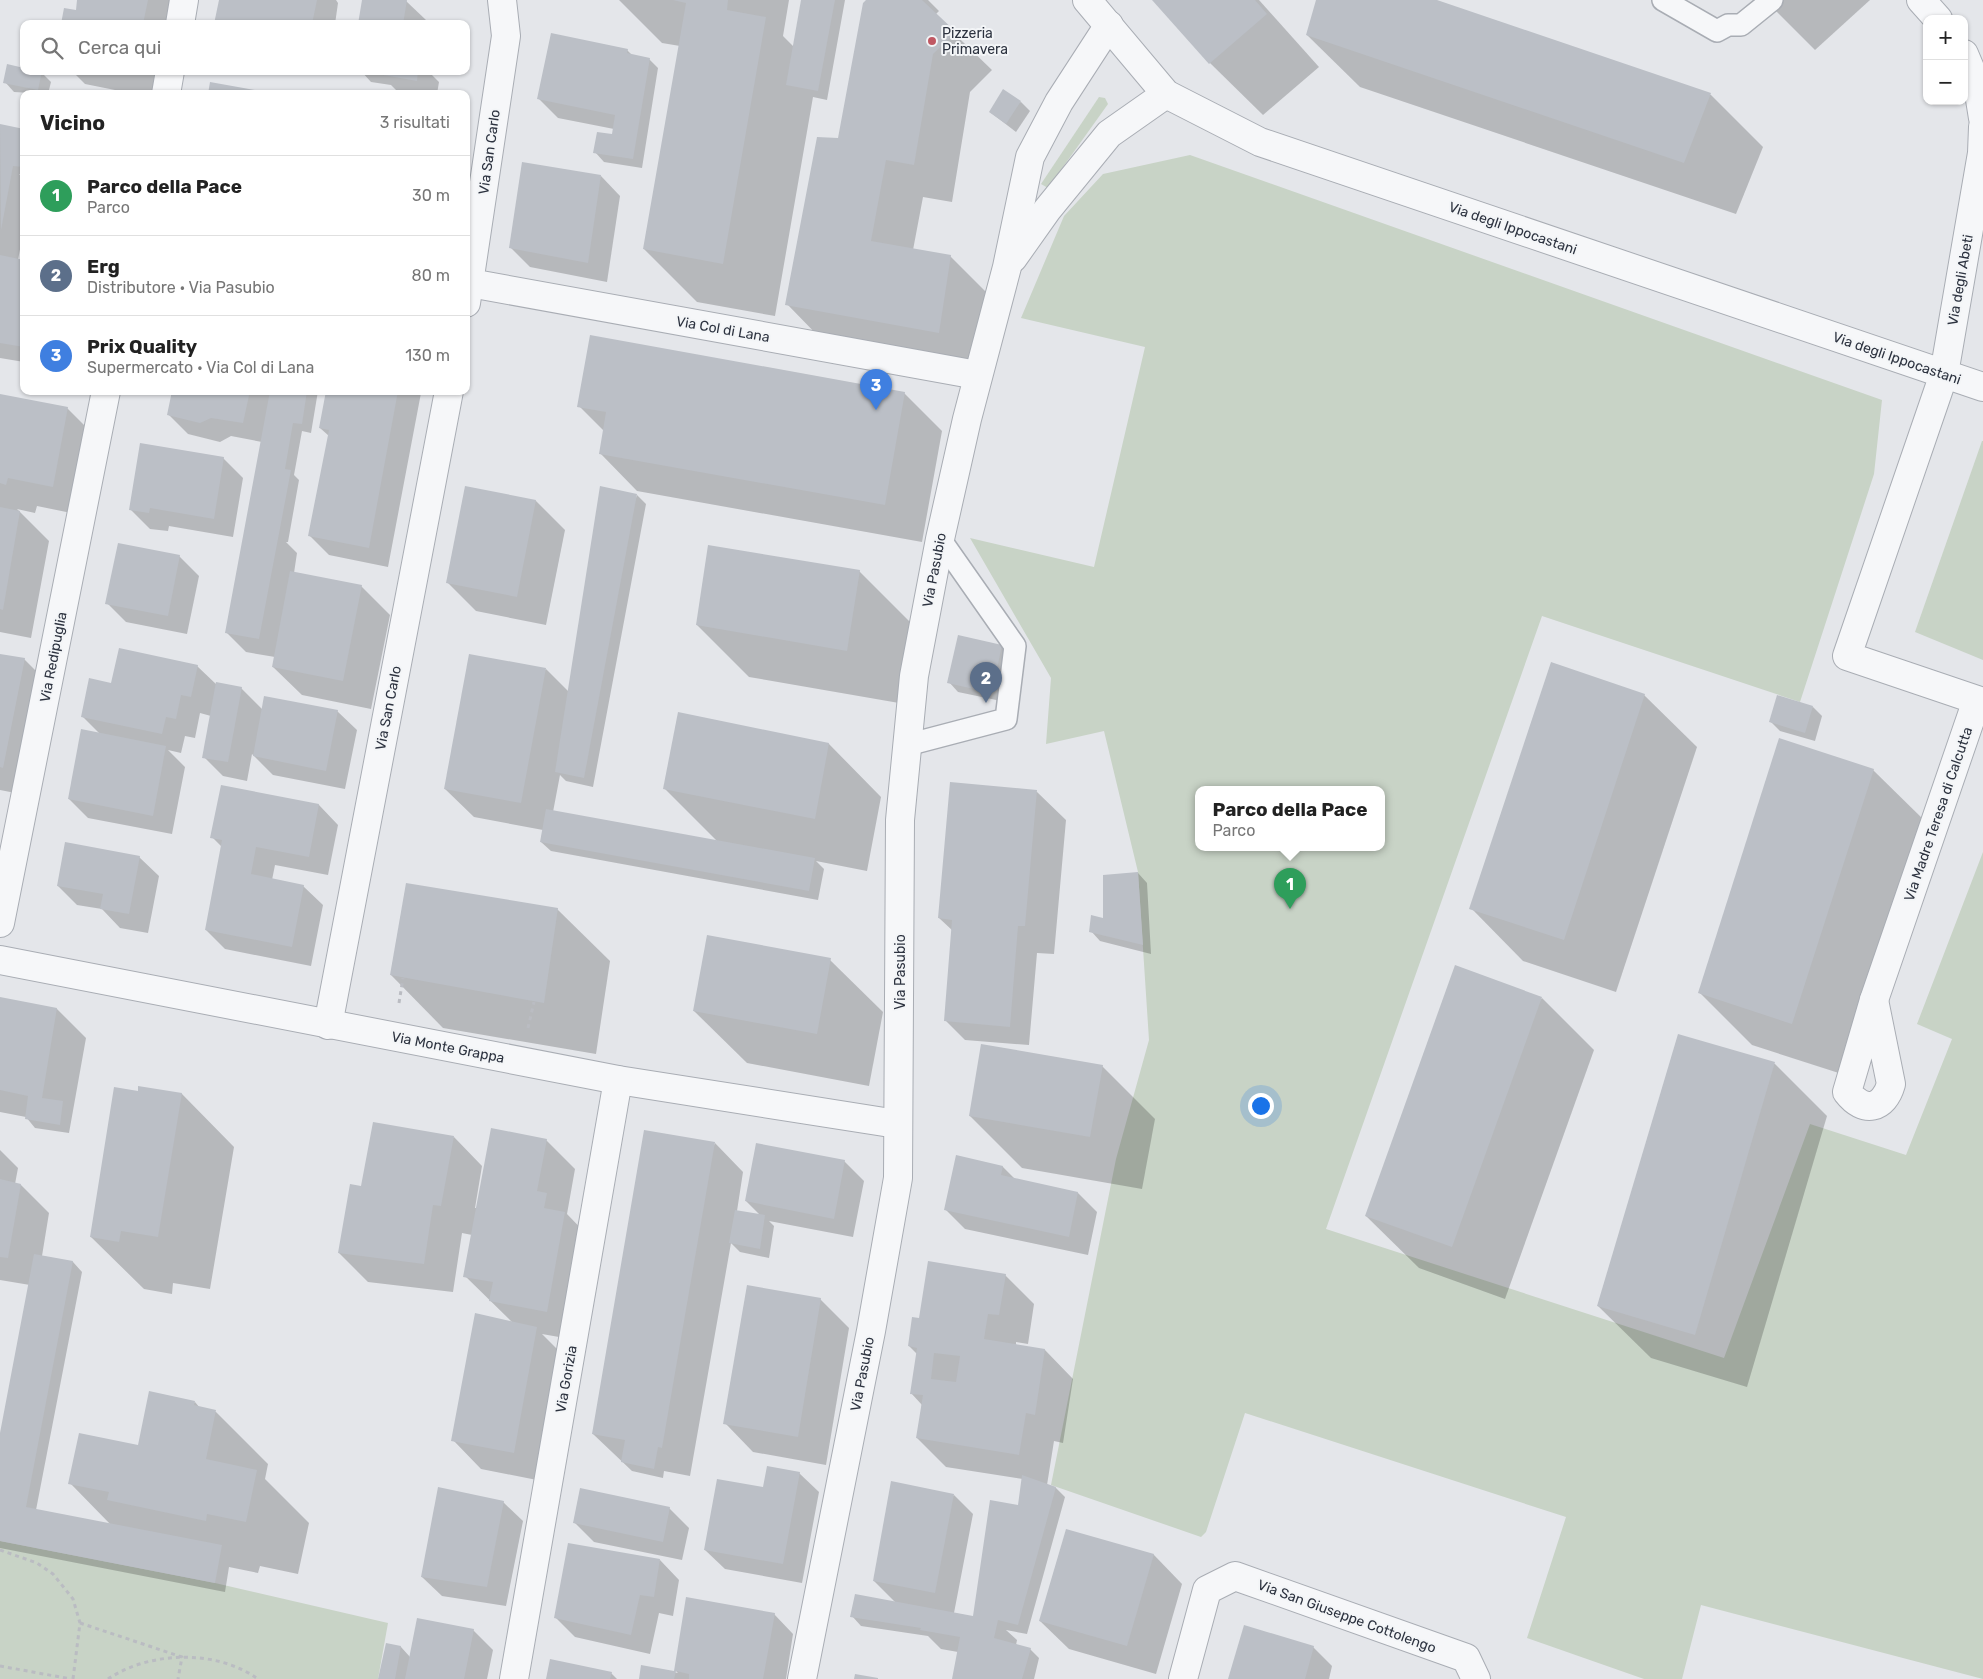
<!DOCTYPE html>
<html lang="it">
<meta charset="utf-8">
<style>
body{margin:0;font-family:Rubik,sans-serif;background:#f2f2f2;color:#222}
.controls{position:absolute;right:15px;top:15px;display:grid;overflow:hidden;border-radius:10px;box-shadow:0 1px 4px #0004}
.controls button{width:45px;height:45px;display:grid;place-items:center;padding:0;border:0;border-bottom:1px solid #e0e0e0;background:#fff;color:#222;font:25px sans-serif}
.you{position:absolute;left:1260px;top:1105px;width:18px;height:18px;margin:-12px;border:4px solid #fff;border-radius:50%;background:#1a73e8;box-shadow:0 0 0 8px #1a73e833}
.badge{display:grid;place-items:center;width:32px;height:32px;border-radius:50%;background:#111827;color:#fff;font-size:16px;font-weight:700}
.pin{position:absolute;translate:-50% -41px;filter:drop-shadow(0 1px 2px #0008)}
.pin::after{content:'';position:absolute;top:26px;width:18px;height:15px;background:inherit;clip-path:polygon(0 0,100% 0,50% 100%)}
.popup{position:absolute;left:1195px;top:786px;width:190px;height:65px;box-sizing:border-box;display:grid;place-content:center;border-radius:10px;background:#fff;filter:drop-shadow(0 1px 4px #0005);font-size:16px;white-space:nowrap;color:#767676}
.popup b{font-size:19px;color:#222}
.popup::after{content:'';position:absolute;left:50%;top:100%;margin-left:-10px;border:10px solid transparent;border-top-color:#fff}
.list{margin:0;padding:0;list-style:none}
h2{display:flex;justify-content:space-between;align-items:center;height:65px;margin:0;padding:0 20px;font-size:21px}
h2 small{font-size:16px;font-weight:400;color:#767676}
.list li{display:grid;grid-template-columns:32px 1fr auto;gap:15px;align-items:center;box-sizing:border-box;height:80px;padding:0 20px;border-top:1px solid #e0e0e0}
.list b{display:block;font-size:19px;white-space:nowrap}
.list p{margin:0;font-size:16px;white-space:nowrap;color:#767676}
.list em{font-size:16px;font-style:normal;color:#767676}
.icon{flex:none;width:28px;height:28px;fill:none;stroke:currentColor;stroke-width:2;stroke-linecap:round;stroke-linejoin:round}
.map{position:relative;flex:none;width:1983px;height:1679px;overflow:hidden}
.search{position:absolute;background:#fff;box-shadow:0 1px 4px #0004;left:20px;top:20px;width:450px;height:55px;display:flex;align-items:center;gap:12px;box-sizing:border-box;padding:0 18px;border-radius:10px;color:#767676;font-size:19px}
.panel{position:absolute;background:#fff;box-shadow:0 1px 4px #0004;left:20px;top:90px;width:450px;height:305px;border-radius:10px}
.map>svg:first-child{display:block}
.green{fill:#c8d3c6;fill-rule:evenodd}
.shadow{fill:#0003}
.building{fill:#bbbfc6;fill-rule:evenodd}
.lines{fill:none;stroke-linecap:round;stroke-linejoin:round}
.service-casing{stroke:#a9adb4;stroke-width:24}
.minor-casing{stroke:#a9adb4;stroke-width:30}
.tertiary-casing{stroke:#a9adb4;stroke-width:30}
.path{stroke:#babcc2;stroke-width:3;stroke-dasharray:4 4;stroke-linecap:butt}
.service{stroke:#f6f7f9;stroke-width:21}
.minor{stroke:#f6f7f9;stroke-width:28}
.tertiary{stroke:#f6f7f9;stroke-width:28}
.poi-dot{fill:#c05863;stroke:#f3f5f7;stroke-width:2}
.labels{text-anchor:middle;stroke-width:4;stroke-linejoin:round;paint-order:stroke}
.poi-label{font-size:14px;fill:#2d3340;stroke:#f3f5f7;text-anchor:start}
.street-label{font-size:14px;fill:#2d3340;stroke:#f3f5f7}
</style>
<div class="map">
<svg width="1983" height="1679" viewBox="0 0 1983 1679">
<rect width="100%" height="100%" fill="#e4e6ea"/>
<g class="green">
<path d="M1099,97L1105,98L1108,104L1048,188L1041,184Z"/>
<path d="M1190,155L1882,400L1874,474L1800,702L1542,616L1326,1229L1724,1358L1810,1124L1906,1155L1952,1039L1917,1024L1983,852V1679L1701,1605L1682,1679H1644L1527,1638L1566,1517L1245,1413L1206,1532L1201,1537L1051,1485L1116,1159L1149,1040L1138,872L1104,731L1046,744L1051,678L970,538L1094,567L1145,347L1021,318L1064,216L1103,174ZM1199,790H1381V848H1199Z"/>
<path d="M1982,441H1983V660L1915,632Z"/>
<path d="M0,1541L215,1583L388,1623L378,1679H0Z"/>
</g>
<g class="shadow">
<path d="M79,0H181L177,24H62L77,12Z"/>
<path d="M220,0H336L338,3L335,24H216Z"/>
<path d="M363,0L406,1L426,20L425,24H359Z"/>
<path d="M619,0H789L783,36L794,47L802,0H845L827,100L813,97L775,316L697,302L644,249L680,46L662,43Z"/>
<path d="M868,0H928L939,11L935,15L992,70L970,92L952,202L923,197L913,250L950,256L988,294L976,369L824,342L787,304L839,139Z"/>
<path d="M1154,0H1259L1319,67L1263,115L1210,63Z"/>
<path d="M1317,0H1433L1711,95L1763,147L1736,214L1360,87L1307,35Z"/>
<path d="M1765,0H1870L1815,50Z"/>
<path d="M627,50L633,56L649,59L658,68L642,168L604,162L595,152L613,135L614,129L558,118L538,98Z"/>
<path d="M24,71L41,72L51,82L48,94L14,92L5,82Z"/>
<path d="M72,71H168L153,94H135L85,84Z"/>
<path d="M361,71H428L439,82L437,94L399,93L391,85L371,82Z"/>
<path d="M1021,102L1030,111L1016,132L990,112Z"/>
<path d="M0,126L24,130V174H19L24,179V228L18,260L24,262V362L0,358Z"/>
<path d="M601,176L620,196L607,282L530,267L510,247Z"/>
<path d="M173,391H318L311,433L302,431L294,475L299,480L288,542H286L297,553L294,573L361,586L390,615L371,709L302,695L273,667L275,657L246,652L226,632L262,442L231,436L220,442L188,434L168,414Z"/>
<path d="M327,391L421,393L388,567L329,555L309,535L329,436L320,428Z"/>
<path d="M904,393L942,431L922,542L637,491L600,453L604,431L579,406Z"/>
<path d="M0,395L67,408L96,437L81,515L37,506L35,513L17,509L49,541L31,638L0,632Z"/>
<path d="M223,458L243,478L233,537L169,526L168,531L150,529L130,509Z"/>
<path d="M466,487L536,501L565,530L546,625L476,611L447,582Z"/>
<path d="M637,495L646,504L593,787L566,781L560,775L553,812L718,842L664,788L679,714L829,744L881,797L867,871L816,861L824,869L818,900L551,851L541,842L543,830L474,817L445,789L546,669L569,692Z"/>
<path d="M179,556L199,576L187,634L126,622L107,603Z"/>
<path d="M859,571L912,624L899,703L749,677L697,625Z"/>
<path d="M1001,646L1011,656L1001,701L958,692L949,682Z"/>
<path d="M0,655L24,659L53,688L31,796L0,790Z"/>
<path d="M197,666L217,685L241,688L263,710L337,711L357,730L345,789L273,775L252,754L247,781L223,776L204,757L211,716L200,713L195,738L185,736L181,753L168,750L185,767L172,834L88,818L69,799L101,735L82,716L112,685Z"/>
<path d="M1644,695L1697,747L1616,992L1523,961L1471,908Z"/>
<path d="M1813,707L1822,716L1815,741L1780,731L1770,721Z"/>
<path d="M1873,770L1926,822L1845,1075L1752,1045L1700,993Z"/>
<path d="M951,784L1037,792L1066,820L1054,954L1037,953L1029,1045L965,1040L945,1020L953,931L939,918Z"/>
<path d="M222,787L319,805L338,825L328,875L275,865L272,880L303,886L323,905L311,966L225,949L206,930L222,847L212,837Z"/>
<path d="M139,857L159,876L148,933L120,928L102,909L77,905L58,886Z"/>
<path d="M1138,873L1147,883L1151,954L1100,941L1091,931L1105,919Z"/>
<path d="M557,909L610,961L596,1054L443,1028L391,975Z"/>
<path d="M830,960L883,1012L869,1086L747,1063L694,1011Z"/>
<path d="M1542,998L1594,1050L1505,1299L1419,1268L1366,1216Z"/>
<path d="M0,999L57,1009L86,1038L69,1133L35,1128L26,1117L0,1112Z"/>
<path d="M1679,1035L1775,1064L1827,1116L1747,1387L1651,1358L1598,1306Z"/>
<path d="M1102,1066L1155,1119L1142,1189L1022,1168L970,1116Z"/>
<path d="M139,1092L182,1094L234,1147L210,1289L173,1283L172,1294L144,1289L91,1237Z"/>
<path d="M454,1137L482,1166L475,1208H477L546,1140L575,1169L567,1214L594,1242L576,1340L542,1334L565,1357L542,1481L481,1469L453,1440L513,1323L465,1276L472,1235L462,1233L453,1292L368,1282L339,1253L362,1187Z"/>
<path d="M715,1143L743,1172L737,1211L761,1216L746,1201L844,1161L864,1181L853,1237L769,1221L774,1226L769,1258L740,1252L731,1243L690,1476L664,1471L663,1478L632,1471L593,1434Z"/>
<path d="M0,1150L18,1168L15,1184L21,1185L49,1213L42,1256L73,1262L82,1272L36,1510L111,1525L70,1483L139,1447L195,1402L200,1408L216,1412L268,1464L265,1479L309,1523L298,1574L260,1566L258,1573L229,1567L225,1592L0,1548V1439L30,1285L0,1280Z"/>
<path d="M957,1157L1003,1167L1015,1179L1078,1193L1097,1212L1088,1255L965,1229L946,1210Z"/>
<path d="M1005,1275L1034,1304L1028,1344L1016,1342V1346L1045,1350L1073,1379L1063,1443L1054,1441L1047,1485L1056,1488L1065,1497L1027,1634L1006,1630L1017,1640L1016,1645L1030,1649L1039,1658L1034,1679H953L958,1652L941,1649L928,1636L861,1626L852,1616L896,1603L874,1581L954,1495L973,1514L954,1613L974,1617L1019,1506L1023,1479L946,1467L917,1438L922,1405L911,1393L917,1354L909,1346L920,1320Z"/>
<path d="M820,1299L849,1328L826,1465L753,1452L725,1423Z"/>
<path d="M799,1473L819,1492L802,1583L725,1569L705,1550L764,1489Z"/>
<path d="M503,1502L523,1521L506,1606L442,1596L422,1577Z"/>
<path d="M669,1508L689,1528L682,1560L594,1542L574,1522Z"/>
<path d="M1067,1531L1154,1555L1182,1584L1156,1674L1069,1649L1040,1621Z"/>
<path d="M660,1560L679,1580L673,1616L659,1613L650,1654L575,1637L556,1618Z"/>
<path d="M774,1614L793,1634L786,1679H640L642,1666L678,1673L675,1670Z"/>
<path d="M473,1630L493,1650L487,1679H380L387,1644L401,1647L410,1657Z"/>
<path d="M1313,1647L1332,1666L1329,1679H1230Z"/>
<path d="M611,1673L617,1679H547Z"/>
</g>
<g class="building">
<path d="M77,0H148L143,24H61L64,8L76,10Z"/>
<path d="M219,0H317L312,24H214Z"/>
<path d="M362,0H407L403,24H358Z"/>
<path d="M673,0H728L727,10L766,17L723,264L643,249L686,3Z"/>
<path d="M801,0H835L818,91L786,85Z"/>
<path d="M866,0H922L956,32L933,54L914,165L886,160L871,241L951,255L939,333L785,305L817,137L838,138L863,3Z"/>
<path d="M1152,0H1255L1267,14L1209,64Z"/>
<path d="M1316,0H1437L1711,93L1684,163L1306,35Z"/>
<path d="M551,33L628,49L627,53L650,58L633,159L593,153L597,132L612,134L615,115L537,99Z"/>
<path d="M7,64L24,68V71H42L38,90L3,83Z"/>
<path d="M379,71H418L417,81L378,74Z"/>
<path d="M210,82L271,93V94H208Z"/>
<path d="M1003,89L1021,101L1006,124L989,112Z"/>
<path d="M0,124L24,129V167L13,166L1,230Z"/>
<path d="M522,162L601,175L588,263L509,248Z"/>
<path d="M0,255L24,260V347L0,343Z"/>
<path d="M590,335L905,392L885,505L599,454L606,412L577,407Z"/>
<path d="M172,391H250L243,423L211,418L200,423L167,415Z"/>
<path d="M270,391H307L302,424L293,423L285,469L291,470L259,639L225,633Z"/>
<path d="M326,391H398L369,548L308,536L329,430L319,428Z"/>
<path d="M0,394L68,407L53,487L8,478L6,485L0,483Z"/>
<path d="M140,443L224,457L214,519L150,508L149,513L129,510Z"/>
<path d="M465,486L536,500L517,597L446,583Z"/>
<path d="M600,486L637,494L584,778L555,772Z"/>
<path d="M0,507L20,511L3,610L0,609Z"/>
<path d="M118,543L180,555L168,616L105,604Z"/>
<path d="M708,545L860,570L847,651L696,625Z"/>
<path d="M290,571L362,585L343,681L272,667Z"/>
<path d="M958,635L1002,645L992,693L947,683Z"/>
<path d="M119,648L198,665L191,697L181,695L176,719L166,717L162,734L81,717L89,678L111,683Z"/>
<path d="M0,654L25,658L3,768L0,767Z"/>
<path d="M469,654L546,668L521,803L444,789Z"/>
<path d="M1551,662L1645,694L1564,940L1469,909Z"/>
<path d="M216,682L242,687L228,762L202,758Z"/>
<path d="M1777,695L1813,706L1805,733L1769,722Z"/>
<path d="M264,696L338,710L326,771L253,756Z"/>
<path d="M678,712L829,743L815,819L663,789Z"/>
<path d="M81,729L166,746L153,816L68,799Z"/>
<path d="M1779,738L1874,769L1792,1024L1698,993Z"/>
<path d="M950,782L1037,790L1025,926H1018L1010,1027L944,1021L952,920L938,918Z"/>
<path d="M221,785L319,804L309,857L256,847L251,874L304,885L292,947L205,930L222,840L210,838Z"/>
<path d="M546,809L815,858L809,891L540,842Z"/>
<path d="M65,842L140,856L129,914L100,909L103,894L57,886Z"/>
<path d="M1138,872L1143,945L1089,932L1091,915L1103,918V875Z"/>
<path d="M406,883L558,908L544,1003L390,975Z"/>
<path d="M707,935L831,958L817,1034L693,1011Z"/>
<path d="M1455,965L1542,997L1452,1247L1365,1216Z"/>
<path d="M0,997L57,1008L42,1098L63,1101L60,1125L25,1119L28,1096L0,1090Z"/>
<path d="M1678,1034L1775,1062L1695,1335L1597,1306Z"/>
<path d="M981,1044L1103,1065L1090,1137L969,1116Z"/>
<path d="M138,1086L182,1093L158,1237L121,1231L119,1242L90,1237L114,1087L138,1091Z"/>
<path d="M373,1122L454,1136L441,1206L433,1205L424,1264L338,1253L350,1184L361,1186Z"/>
<path d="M491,1128L547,1139L537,1191L547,1193L544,1208L565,1212L547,1312L489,1301L493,1282L463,1277Z"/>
<path d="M644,1130L715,1142L662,1448L658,1447L654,1469L621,1462L625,1440L592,1434Z"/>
<path d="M756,1143L845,1160L834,1219L745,1201Z"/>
<path d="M956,1155L1003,1166L1001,1175L1078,1192L1069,1237L944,1210Z"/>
<path d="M0,1179L21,1184L8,1258L0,1257Z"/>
<path d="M735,1210L765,1215L760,1249L729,1243Z"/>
<path d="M34,1254L73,1261L26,1507L222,1545L215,1583L0,1541V1433Z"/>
<path d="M928,1261L1006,1274L999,1315L988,1314L984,1339L1045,1349L1035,1415L1026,1413L1019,1455L916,1438L923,1395L910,1394L917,1348L908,1346L912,1317L919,1318ZM934,1353L960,1356L956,1382L931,1379Z"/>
<path d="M747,1285L821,1298L798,1437L723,1424Z"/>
<path d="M475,1313L537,1327L514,1453L451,1441Z"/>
<path d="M149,1391L195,1401L194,1405L216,1410L206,1459L257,1470L246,1522L207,1514L206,1521L107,1500L109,1492L68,1484L79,1433L138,1445Z"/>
<path d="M767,1466L800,1472L783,1564L704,1550L717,1479L763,1487Z"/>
<path d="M1022,1475L1056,1487L1018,1625L998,1620L994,1638L1031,1648L1022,1679H952L960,1637L920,1630L921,1628L850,1617L855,1594L973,1616L990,1500L1018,1505Z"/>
<path d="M891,1481L954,1494L935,1593L873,1581Z"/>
<path d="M438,1487L504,1501L487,1587L421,1577Z"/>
<path d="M580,1488L670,1507L663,1542L573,1523Z"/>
<path d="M1066,1529L1154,1554L1127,1646L1039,1621Z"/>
<path d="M568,1543L660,1559L654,1597L640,1595L631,1635L554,1618Z"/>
<path d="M686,1597L775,1613L763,1679H689V1674L676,1671L674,1679H639L641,1665L674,1671Z"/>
<path d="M417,1618L474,1629L464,1679H405Z"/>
<path d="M1244,1625L1314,1646L1305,1679H1228Z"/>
<path d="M386,1643L401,1646L395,1679H378Z"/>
<path d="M550,1659L612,1672L610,1679H546Z"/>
<path d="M855,1674L878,1678V1679H854Z"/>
</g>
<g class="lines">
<g class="service-casing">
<g id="service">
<path d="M1663,0L1717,31L1728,25H1741L1772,0"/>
<path d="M907,745L1006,719L1015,646L940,539"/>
</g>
</g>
<g class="minor-casing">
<g id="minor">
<path d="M1921,0L1938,19"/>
<path d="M180,24L184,0"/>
<path d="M1964,54L1978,87L1983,118"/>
<path d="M166,94L170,71"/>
<path d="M1013,258L1047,210L1109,134L1166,94"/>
<path d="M470,283L977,375"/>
<path d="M466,303L506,36L502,0"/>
<path d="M0,923L106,391"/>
<path d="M0,960L618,1080L897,1124"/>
<path d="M1874,1000L1977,700L1847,656L1944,374L1982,153L1983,127"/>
<path d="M1874,1000L1891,1084C1884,1109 1864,1114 1847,1092Z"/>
<path d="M328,1025L449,391"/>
<path d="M514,1679L618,1080"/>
<path d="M802,1679L871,1331L898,1178L900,820L914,676L940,539L967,419L1007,267L1030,157L1059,102L1109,25"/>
<path d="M1183,1679L1207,1590L1235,1576L1466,1658L1476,1679"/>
</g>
</g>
<g class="tertiary-casing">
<path id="tertiary" d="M1087,0L1166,94L1260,142L1983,387"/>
</g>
<g class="path">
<path d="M399,1003L403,978"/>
<path d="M528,1028L534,1002"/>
<path d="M0,1550L37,1563L53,1574L73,1599L80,1623L73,1679"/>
<path d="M80,1623L182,1657L178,1679"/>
<path d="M0,1666L71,1679"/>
<path d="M108,1679C150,1651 216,1649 258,1679"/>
</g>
<use href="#service" class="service"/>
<use href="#minor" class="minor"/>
<use href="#tertiary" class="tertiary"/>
</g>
<circle class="poi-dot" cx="932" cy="41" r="5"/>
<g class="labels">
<g class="poi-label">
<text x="942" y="38">Pizzeria<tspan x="942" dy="16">Primavera</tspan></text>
</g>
<g class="street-label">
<text transform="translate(489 152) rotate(-82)" y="5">Via San Carlo</text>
<text transform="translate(1513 228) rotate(19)" y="5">Via degli Ippocastani</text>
<text transform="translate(1960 280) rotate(-80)" y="5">Via degli Abeti</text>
<text transform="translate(723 329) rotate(10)" y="5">Via Col di Lana</text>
<text transform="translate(1897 358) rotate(19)" y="5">Via degli Ippocastani</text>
<text transform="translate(934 570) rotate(-79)" y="5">Via Pasubio</text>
<text transform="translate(53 657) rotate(-79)" y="5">Via Redipuglia</text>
<text transform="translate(388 708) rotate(-79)" y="5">Via San Carlo</text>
<text transform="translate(1938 814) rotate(-71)" y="5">Via Madre Teresa di Calcutta</text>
<text transform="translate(900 972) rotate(-90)" y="5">Via Pasubio</text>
<text transform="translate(448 1047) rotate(11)" y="5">Via Monte Grappa</text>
<text transform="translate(862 1374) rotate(-79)" y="5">Via Pasubio</text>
<text transform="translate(566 1379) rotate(-80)" y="5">Via Gorizia</text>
<text transform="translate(1347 1616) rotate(20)" y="5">Via San Giuseppe Cottolengo</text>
</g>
</g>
</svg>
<div class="controls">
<button>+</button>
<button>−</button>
</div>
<div class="you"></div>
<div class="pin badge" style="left:1290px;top:909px;background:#2e9e5b">1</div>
<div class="popup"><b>Parco della Pace</b>Parco</div>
<div class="pin badge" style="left:986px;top:703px;background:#5c6f8a">2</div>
<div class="pin badge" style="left:876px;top:410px;background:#3f7fe0">3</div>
<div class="search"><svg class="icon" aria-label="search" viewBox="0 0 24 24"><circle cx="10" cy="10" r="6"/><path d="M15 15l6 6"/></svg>Cerca qui</div>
<section class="panel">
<h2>Vicino<small>3 risultati</small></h2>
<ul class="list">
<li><span class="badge" style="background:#2e9e5b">1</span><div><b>Parco della Pace</b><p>Parco</p></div><em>30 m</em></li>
<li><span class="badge" style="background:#5c6f8a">2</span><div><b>Erg</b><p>Distributore · Via Pasubio</p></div><em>80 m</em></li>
<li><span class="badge" style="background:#3f7fe0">3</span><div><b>Prix Quality</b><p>Supermercato · Via Col di Lana</p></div><em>130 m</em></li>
</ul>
</section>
</div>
